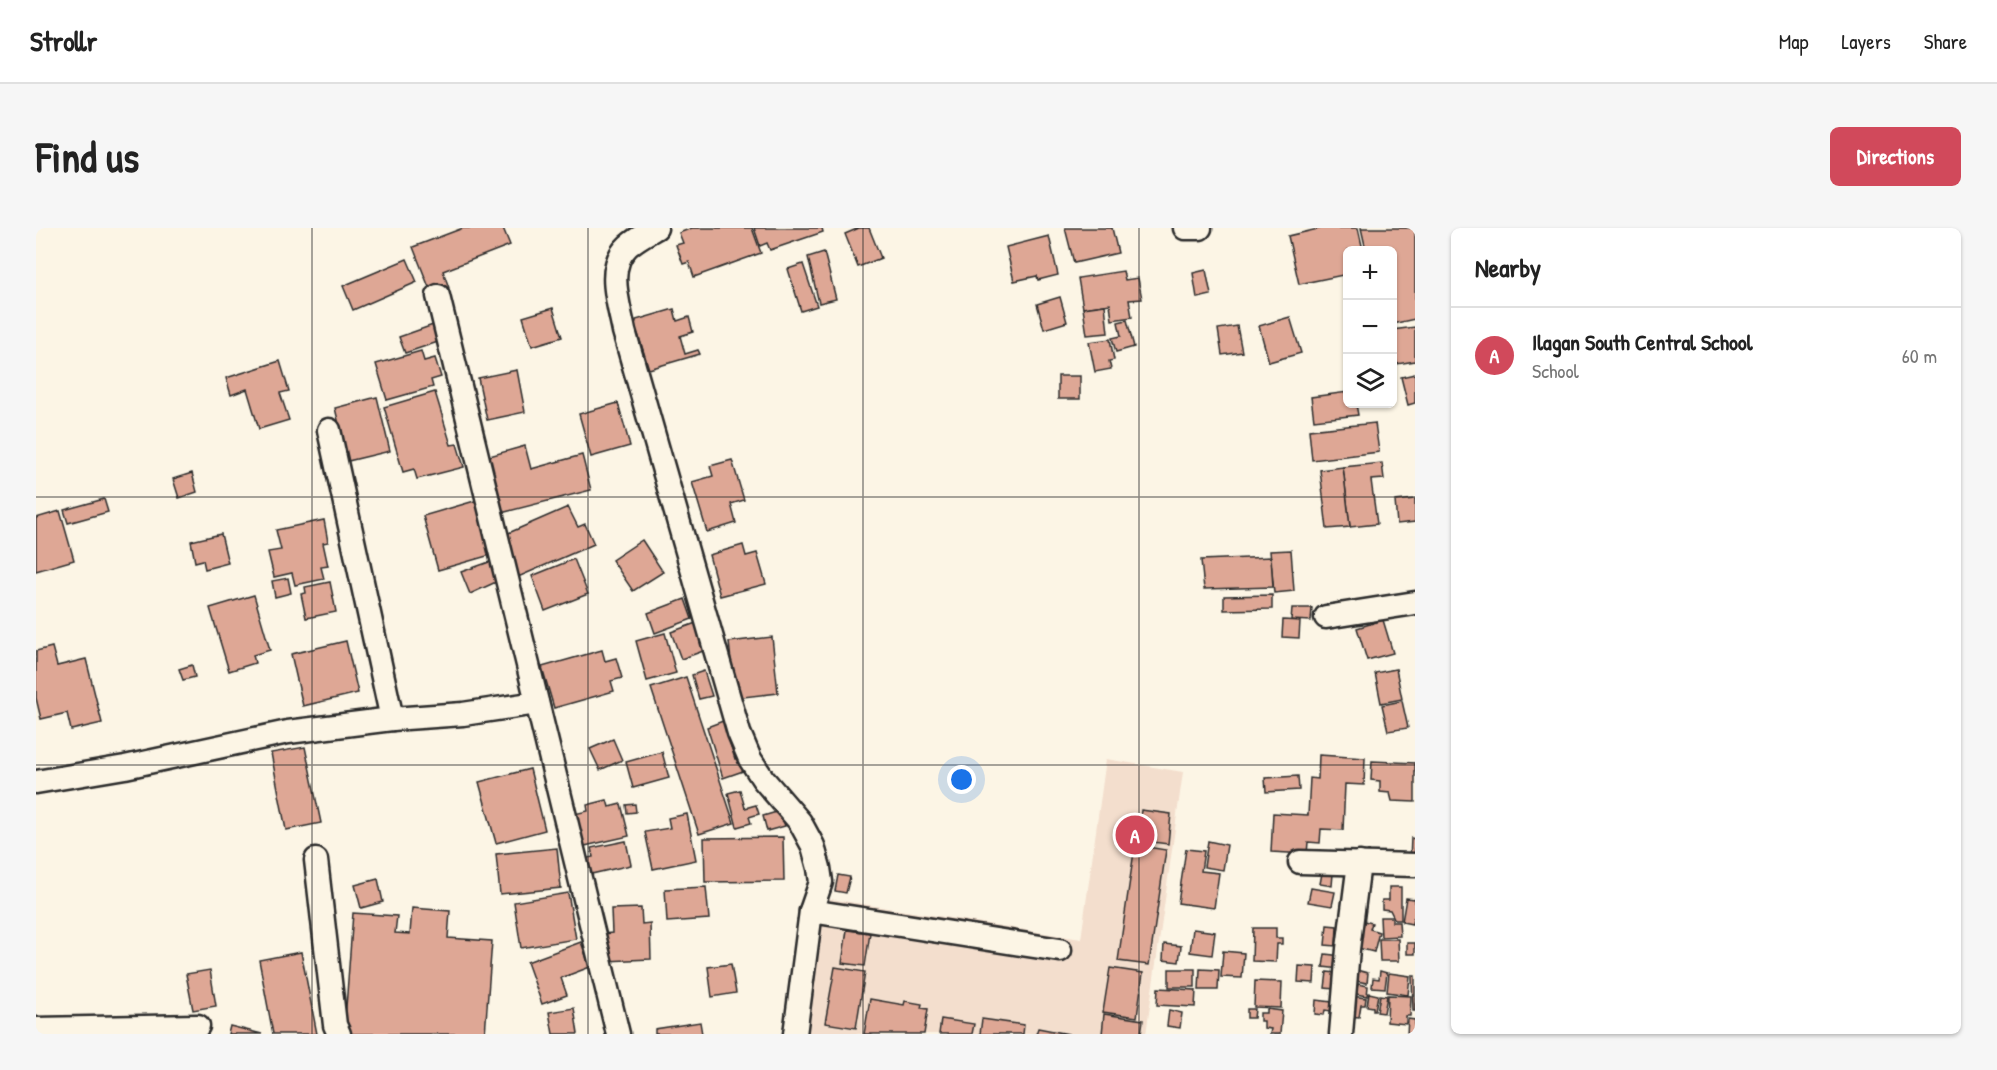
<!DOCTYPE html>
<meta charset="utf-8">
<style>
body{margin:0;font-family:"Patrick Hand",sans-serif;background:#f6f6f6;color:#222}
.controls{position:absolute;right:18px;top:18px;display:grid;overflow:hidden;border-radius:9px;box-shadow:0 2px 4px #0004}
.controls button{width:54px;height:54px;display:grid;place-items:center;padding:0;border:0;border-bottom:2px solid #e0e0e0;background:#fff;color:#222;font:30px sans-serif}
.you{position:absolute;left:926px;top:552px;width:21px;height:21px;margin:-15px;border:4px solid #fff;border-radius:50%;background:#1a73e8;box-shadow:0 0 0 9px #1a73e833}
.badge{display:grid;place-items:center;width:39px;height:39px;border-radius:50%;background:#d1495b;color:#fff;font-size:20px;font-weight:700}
.pin{position:absolute;translate:-50% -50%;border:3px solid #fff;box-shadow:0 2px 6px #0006}
.list{margin:0;padding:0;list-style:none}
h2{display:flex;justify-content:space-between;align-items:center;height:78px;margin:0;padding:0 24px;font-size:26px}
h2 small{font-size:20px;font-weight:400;color:#767676}
.list li{display:grid;grid-template-columns:39px 1fr auto;gap:18px;align-items:center;box-sizing:border-box;height:96px;padding:0 24px;border-top:2px solid #e0e0e0}
.list b{display:block;font-size:22px;white-space:nowrap}
.list p{margin:0;font-size:20px;white-space:nowrap;color:#767676}
.list em{font-size:20px;font-style:normal;color:#767676}
.icon{flex:none;width:33px;height:33px;fill:none;stroke:currentColor;stroke-width:2;stroke-linecap:round;stroke-linejoin:round}
.map{position:relative;flex:none;width:1379px;height:806px;overflow:hidden;border-radius:9px}
header{display:flex;align-items:center;gap:36px;box-sizing:border-box;height:84px;padding:0 30px;background:#fff;border-bottom:2px solid #e0e0e0}
header strong{font-size:28px}
nav{display:flex;gap:33px;margin-inline-start:auto;font-size:21px}
.intro{display:flex;align-items:center;justify-content:space-between;box-sizing:border-box;height:144px;padding:0 36px}
h1{margin:0;font-size:42px}
.button{padding:15px 27px;border-radius:9px;background:#d1495b;color:#fff;font-size:21px;font-weight:700}
main{display:flex;gap:36px;padding:0 36px}
aside{flex:1;background:#fff;border-radius:9px;box-shadow:0 2px 4px #0004}
.map>svg:first-child{display:block}
.built{fill:#f3decd}
.building{fill:#dea795;stroke:#2b2b2b;stroke-width:1.5}
.lines{fill:none;stroke-linecap:round;stroke-linejoin:round}
.minor-casing{stroke:#2b2b2b;stroke-width:27}
.minor{stroke:#fcf5e5;stroke-width:22}
.grid{fill:none;stroke:#2b2b2b;stroke-width:1.5;stroke-opacity:0.55}
</style>
<header>
<strong>Strollr</strong>
<nav><a>Map</a><a>Layers</a><a>Share</a></nav>
</header>
<div class="intro"><h1>Find us</h1><a class="button">Directions</a></div>
<main>
<div class="map">
<svg width="1379" height="806" viewBox="0 0 1379 806">
<rect width="100%" height="100%" fill="#fcf5e5"/>
<filter id="ink" filterUnits="userSpaceOnUse"><feTurbulence type="fractalNoise" baseFrequency=".0167" numOctaves="2"/><feDisplacementMap in="SourceGraphic" scale="12" xChannelSelector="R" yChannelSelector="G"/><feConvolveMatrix kernelMatrix="1 2 1 2 8 2 1 2 1" color-interpolation-filters="sRGB"/></filter>
<g filter="url(#ink)">
<path class="built" d="M1070,531L1147,544L1110,806H768L789,670L1045,711Z"/>
<g class="building">
<path d="M427,0H467L474,17L407,43L413,60L396,67L377,19Z"/>
<path d="M656,0H716L725,25L658,49L653,34L647,36L640,17L647,15L643,5Z"/>
<path d="M718,0H786L787,4L734,22L731,15L724,18Z"/>
<path d="M823,0H833L845,30L822,39L809,6Z"/>
<path d="M1029,0H1076L1082,25L1038,35Z"/>
<path d="M1286,0H1322L1327,22H1312V46L1263,56L1252,8Z"/>
<path d="M1325,0H1379V91L1356,96V22H1330Z"/>
<path d="M1013,8L1022,47L1002,52L1001,48L978,53L970,19Z"/>
<path d="M788,24L800,71L783,75L772,29Z"/>
<path d="M371,31L381,54L317,82L307,58Z"/>
<path d="M767,36L781,78L765,83L752,41Z"/>
<path d="M1170,42L1175,67L1161,70L1157,45Z"/>
<path d="M1087,43L1089,52L1102,50L1106,71L1093,72L1096,89L1076,92L1074,76L1047,80L1042,50Z"/>
<path d="M1024,69L1031,94L1008,101L1001,76Z"/>
<path d="M1069,77L1072,105L1051,107L1047,80Z"/>
<path d="M517,80L526,109L496,118L487,89Z"/>
<path d="M638,81L641,93L653,89L657,104L644,108L649,126L662,122L664,126L613,141L602,106H599L596,95L600,94V92Z"/>
<path d="M1254,89L1265,125L1233,134L1223,98Z"/>
<path d="M1091,92L1098,119L1080,124L1076,110L1085,108L1082,94Z"/>
<path d="M397,97L402,114L369,125L363,109Z"/>
<path d="M1201,98L1206,124L1186,127L1182,101Z"/>
<path d="M1379,99V133L1361,136L1356,102Z"/>
<path d="M1074,111L1078,132L1073,133L1075,141L1059,144L1053,114Z"/>
<path d="M385,123L388,133L399,130L405,149L395,152L397,159L351,172L340,136Z"/>
<path d="M244,133L253,163L244,165L253,192L223,201L211,161L195,167L190,150Z"/>
<path d="M481,142L489,184L451,192L442,150Z"/>
<path d="M1379,146V175L1372,177L1365,149Z"/>
<rect x="1022" y="148" width="22" height="23"/>
<path d="M399,164L415,217L421,216L428,239L381,251L378,241L367,244L348,179Z"/>
<path d="M1312,164V176H1320L1322,187L1278,192L1275,169Z"/>
<path d="M341,169L354,223L312,233L299,180Z"/>
<path d="M582,175L594,218L555,229L543,186Z"/>
<path d="M1339,195L1343,224L1276,232L1273,202Z"/>
<path d="M489,218L495,241L546,227L555,262L465,285L457,255L460,254L458,247L456,248L450,229Z"/>
<path d="M696,232L708,272L695,276L700,295L671,304L656,254L677,248L674,238Z"/>
<path d="M1346,235L1348,251L1335,252L1341,296L1314,299L1307,239Z"/>
<path d="M1307,239L1314,299L1291,301L1284,242Z"/>
<path d="M156,245L161,264L143,270L137,251Z"/>
<path d="M68,271L72,284L32,295L28,282Z"/>
<path d="M1379,271V294L1361,296L1359,273Z"/>
<path d="M442,272L458,326L402,342L387,288Z"/>
<path d="M532,279L542,299L549,296L558,316L482,349L474,330L477,329L468,307Z"/>
<path d="M24,283L38,332L0,343V290Z"/>
<path d="M288,292L292,314L287,315L292,338L285,339L288,351L259,357L256,345L238,349L232,324L245,322L240,302Z"/>
<path d="M185,306L192,335L169,341L167,332L159,334L155,313Z"/>
<path d="M606,312L627,344L597,363L576,332Z"/>
<path d="M707,317L710,328L721,325L730,356L684,368L673,327Z"/>
<path d="M1255,322L1258,363L1238,365L1234,323Z"/>
<path d="M1235,329L1237,359L1168,361L1165,332Z"/>
<path d="M538,331L552,366L509,383L496,348Z"/>
<path d="M456,333L460,354L434,366L425,344Z"/>
<path d="M252,350L255,365L239,369L236,353Z"/>
<path d="M294,354L300,384L270,390L265,366L270,365L269,359Z"/>
<path d="M218,367L234,422L217,427L219,435L193,443L174,380Z"/>
<path d="M1236,367V381L1188,382V368Z"/>
<path d="M649,371L656,391L619,405L612,385Z"/>
<path d="M1256,380H1276L1275,393L1255,392Z"/>
<path d="M1247,392L1264,393L1263,410L1246,409Z"/>
<path d="M1347,392L1357,425L1331,432L1321,400Z"/>
<path d="M660,395L670,422L645,431L635,404Z"/>
<path d="M629,405L640,445L611,453L600,413Z"/>
<path d="M736,409L742,465L699,470L693,414Z"/>
<path d="M310,413L322,465L267,478L255,426Z"/>
<path d="M16,419L21,438L50,431L66,495L35,502L31,485L5,491L0,470V423Z"/>
<path d="M566,422L569,433L580,430L586,450L575,453L578,463L518,480L506,439Z"/>
<path d="M156,437L159,449L147,452L143,441Z"/>
<path d="M1360,441L1366,471L1345,475L1339,445Z"/>
<path d="M668,443L676,468L663,471L656,447Z"/>
<path d="M650,449L698,595L663,606L615,460Z"/>
<path d="M1366,473L1372,500L1352,503L1346,477Z"/>
<path d="M687,493L699,531L702,530L707,543L687,550L671,499Z"/>
<path d="M577,511L586,532L564,542L554,521Z"/>
<path d="M269,519L285,595L250,602L235,525Z"/>
<path d="M626,524L633,550L597,560L590,534Z"/>
<path d="M1283,527L1329,530L1328,557L1309,556L1307,602L1285,601L1284,615L1272,614L1271,626L1235,624L1237,585L1272,587L1274,550L1282,551Z"/>
<path d="M1336,533L1379,535V574L1356,573L1354,565L1344,564V553L1335,552Z"/>
<path d="M494,541L509,602L460,615L443,554Z"/>
<path d="M1262,548L1263,562L1230,564L1229,550Z"/>
<path d="M704,562L709,580L720,577L723,586L713,589L715,595L701,599L692,565Z"/>
<path d="M571,572L573,579L585,576L593,608L540,620L538,586L552,583L551,577Z"/>
<path d="M599,576L600,584L591,585L590,577Z"/>
<path d="M1105,582L1135,586L1132,616L1102,612Z"/>
<path d="M744,583L749,598L731,603L727,588Z"/>
<path d="M651,586L660,632L617,641L609,604L634,600L632,590Z"/>
<path d="M747,609L748,653L669,654L668,610Z"/>
<path d="M1375,610L1379,611V632H1374Z"/>
<path d="M590,613L595,637L551,647L547,631L557,629L555,620Z"/>
<path d="M1172,613L1191,617L1187,642L1168,639Z"/>
<path d="M1099,617L1130,622L1113,737L1082,733Z"/>
<path d="M521,620L525,660L464,666L460,626Z"/>
<path d="M1150,621L1168,623L1165,643L1183,645L1178,680L1142,675Z"/>
<path d="M1286,645L1297,646L1296,658L1284,656Z"/>
<path d="M802,647L814,649L810,665L799,663Z"/>
<path d="M342,651L347,674L325,680L319,657Z"/>
<path d="M670,659L673,691L631,694L629,661Z"/>
<path d="M1353,659H1365V692H1359L1354,682L1346,681V672H1353Z"/>
<path d="M1275,660L1299,664L1296,678L1272,674Z"/>
<path d="M532,665L540,711L485,720L478,674Z"/>
<path d="M1370,670L1379,671V690H1377L1376,696L1366,694Z"/>
<path d="M376,680L414,683L412,710L456,713L449,806H308L317,685L361,688L359,705L374,706Z"/>
<path d="M605,680L606,696L614,695L615,731L569,733L567,706L576,705L575,681Z"/>
<path d="M1344,689H1356V694H1363L1364,708L1345,709Z"/>
<path d="M1320,691L1336,695L1334,701L1343,704L1338,724L1314,718Z"/>
<path d="M1291,697L1301,698L1300,718L1289,717Z"/>
<path d="M1217,700H1240V710H1246V716H1241L1240,734L1216,733Z"/>
<path d="M1157,701L1179,704L1176,727L1154,724Z"/>
<path d="M811,702L834,705L829,738L806,735Z"/>
<path d="M1343,711H1362L1363,733H1344Z"/>
<path d="M545,714L554,739L525,750L531,767L506,776L491,734Z"/>
<rect x="1371" y="715" width="8" height="11"/>
<path d="M1128,716L1145,718L1143,734L1127,732Z"/>
<path d="M1187,723L1208,725L1206,750L1185,749Z"/>
<path d="M265,724L281,806H237L223,732Z"/>
<path d="M1289,726L1306,728L1304,741L1287,739Z"/>
<path d="M695,736L700,765L676,769L672,739Z"/>
<path d="M1263,738L1279,739L1278,755L1262,754Z"/>
<path d="M799,739L829,744L820,800L789,795Z"/>
<path d="M1074,740L1107,745L1101,789L1067,784Z"/>
<rect x="1133" y="741" width="26" height="18"/>
<path d="M1164,741L1183,742L1182,762H1163Z"/>
<path d="M1317,741L1332,745L1331,755L1315,752Z"/>
<path d="M174,742L180,778L157,782L150,746Z"/>
<path d="M1344,743L1351,745L1349,760L1336,759L1337,750L1343,751Z"/>
<path d="M1291,744L1300,745L1298,761L1289,760Z"/>
<path d="M1353,745L1374,748L1372,767L1351,764Z"/>
<path d="M1376,748H1379V783H1377Z"/>
<path d="M1219,753L1246,754L1245,780L1218,779Z"/>
<path d="M1322,756L1332,758L1331,768L1320,766Z"/>
<path d="M1122,760L1160,762L1159,779L1121,777Z"/>
<path d="M1333,765L1342,767L1339,782H1337V779L1331,778Z"/>
<path d="M1344,767L1351,768L1348,785L1341,784Z"/>
<path d="M1352,767L1375,768L1374,788H1370V796L1351,794Z"/>
<path d="M1315,768L1330,770L1329,777H1325L1323,789L1312,788Z"/>
<path d="M834,771L868,777L869,773L886,776L885,780L892,781L888,806H828Z"/>
<path d="M1280,772L1296,774L1295,783L1289,782L1288,787L1279,786Z"/>
<path d="M538,780L542,806H517L513,784Z"/>
<path d="M1211,781H1219L1218,790H1211Z"/>
<path d="M1231,781L1246,783L1244,806H1234L1235,801L1228,800V793H1224V785H1231Z"/>
<path d="M1133,782L1146,785L1144,800L1131,798Z"/>
<path d="M1068,786L1107,792L1105,806H1066Z"/>
<path d="M905,791L938,796L936,806H903Z"/>
<path d="M946,791L988,797L987,806H944Z"/>
<path d="M1372,791L1379,792V806H1371Z"/>
<path d="M664,794L666,806H619V801Z"/>
<path d="M194,798L226,806H192Z"/>
<path d="M1002,800L1033,806H1000Z"/>
</g>
<g class="lines">
<g class="minor-casing">
<g id="minor">
<path d="M620,0C611,5 601,10 592,18C569,39 583,76 588,103L703,505L714,531L727,551L764,594L777,618L783,640L785,654L775,683L759,806"/>
<path d="M1149,0H1164"/>
<path d="M402,68L582,806"/>
<path d="M293,202L356,491"/>
<path d="M1290,389L1379,375"/>
<path d="M0,554L89,539L252,504L356,491L427,486L501,475"/>
<path d="M280,632L299,797L303,806"/>
<path d="M1264,634L1379,637"/>
<path d="M775,683L1024,722"/>
<path d="M0,801L162,798"/>
<path d="M1305,806L1312,721L1323,635"/>
</g>
</g>
<use href="#minor" class="minor"/>
</g>
</g>
<path class="grid" d="M276,0V806M552,0V806M827,0V806M1103,0V806M0,269H1379M0,537H1379"/>
</svg>
<div class="controls">
<button>+</button>
<button>−</button>
<button><svg class="icon" aria-label="layers" viewBox="0 0 24 24"><path d="M12 4l9 5-9 5-9-5zM3 14l9 5 9-5"/></svg></button>
</div>
<div class="you"></div>
<div class="pin badge" style="left:1099px;top:607px">A</div>
</div>
<aside>
<h2>Nearby<small></small></h2>
<ul class="list">
<li><span class="badge">A</span><div><b>Ilagan South Central School</b><p>School</p></div><em>60 m</em></li>
</ul>
</aside>
</main>
